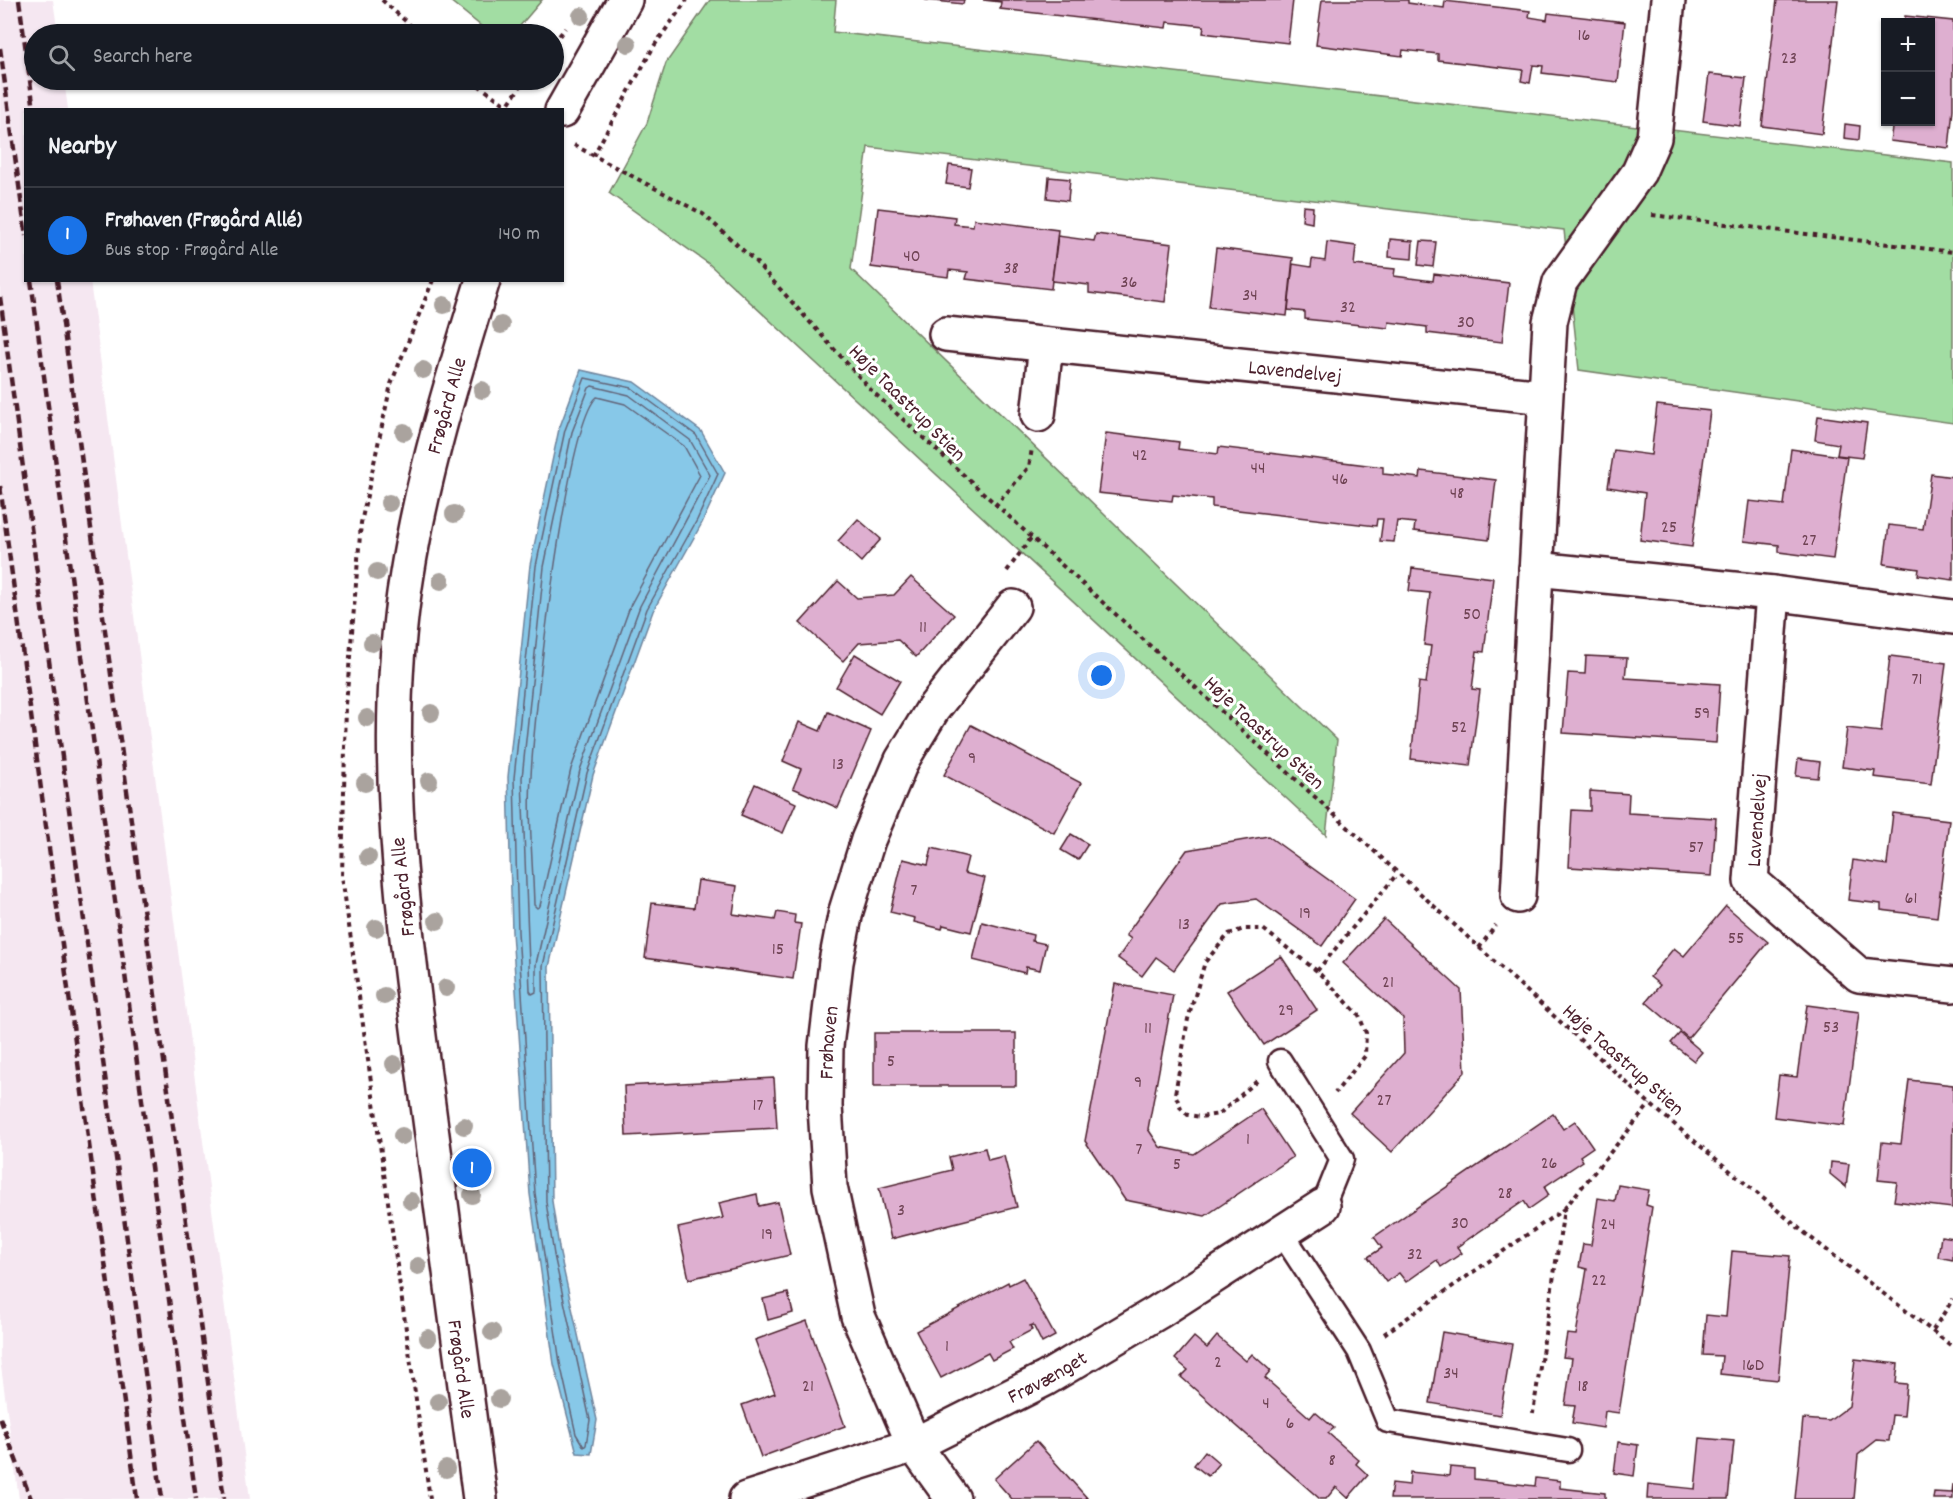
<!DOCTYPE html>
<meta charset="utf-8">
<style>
body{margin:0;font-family:Dekko,sans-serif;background:#20242c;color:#f1f3f6}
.controls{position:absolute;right:18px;top:18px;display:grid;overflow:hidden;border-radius:0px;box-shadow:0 2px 4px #0004}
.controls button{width:54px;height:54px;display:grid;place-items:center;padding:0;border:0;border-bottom:2px solid #363941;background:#171b24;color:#f1f3f6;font:30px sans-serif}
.you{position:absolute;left:1102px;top:676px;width:21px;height:21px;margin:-15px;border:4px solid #fff;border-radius:50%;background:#1a73e8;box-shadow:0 0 0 9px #1a73e833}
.badge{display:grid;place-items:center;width:39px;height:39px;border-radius:50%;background:#1a73e8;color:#fff;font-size:20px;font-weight:700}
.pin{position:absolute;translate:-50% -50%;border:3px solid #fff;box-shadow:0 2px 6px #0006}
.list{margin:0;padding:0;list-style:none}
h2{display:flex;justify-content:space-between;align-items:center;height:78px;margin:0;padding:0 24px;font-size:26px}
h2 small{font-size:20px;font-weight:400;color:#9ea1a6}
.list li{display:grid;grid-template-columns:39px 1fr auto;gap:18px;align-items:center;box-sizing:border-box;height:96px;padding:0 24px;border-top:2px solid #363941}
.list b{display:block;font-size:22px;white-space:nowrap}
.list p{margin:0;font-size:20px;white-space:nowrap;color:#9ea1a6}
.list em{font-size:20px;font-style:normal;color:#9ea1a6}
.icon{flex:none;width:33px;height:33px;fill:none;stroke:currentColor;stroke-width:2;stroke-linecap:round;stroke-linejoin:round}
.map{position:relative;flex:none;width:1953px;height:1499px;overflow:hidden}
.search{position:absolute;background:#171b24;box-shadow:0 2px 4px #0004;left:24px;top:24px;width:540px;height:66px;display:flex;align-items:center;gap:15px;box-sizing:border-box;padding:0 21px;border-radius:33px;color:#9ea1a6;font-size:22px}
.panel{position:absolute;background:#171b24;box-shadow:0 2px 4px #0004;left:24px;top:108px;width:540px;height:174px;border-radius:0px}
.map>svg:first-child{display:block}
.built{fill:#f5e7f1}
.green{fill:#a2dda3;stroke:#767e67;stroke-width:1.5}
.water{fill:#87c8e8;stroke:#6f849c;stroke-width:1.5}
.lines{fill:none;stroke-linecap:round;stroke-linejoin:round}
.shore{stroke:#626377;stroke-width:1.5}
.building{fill:#deafd0;stroke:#4a1f2b;stroke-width:1.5}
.service-casing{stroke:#4a1f2b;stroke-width:27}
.minor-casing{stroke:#4a1f2b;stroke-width:38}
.tertiary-casing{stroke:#4a1f2b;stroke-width:38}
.path{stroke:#4a1f2b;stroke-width:4;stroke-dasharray:4.5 4.5;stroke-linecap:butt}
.service{stroke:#fff;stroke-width:22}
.minor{stroke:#fff;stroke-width:33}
.tertiary{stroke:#fff;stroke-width:33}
.rail{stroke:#4a1f2b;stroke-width:4.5;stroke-dasharray:9 4.5;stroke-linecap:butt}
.tree{fill:#aaa39e}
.labels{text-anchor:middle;stroke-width:6;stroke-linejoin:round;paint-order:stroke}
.number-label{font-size:18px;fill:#6f4354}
.street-label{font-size:21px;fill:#4a1f2b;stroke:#fff}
</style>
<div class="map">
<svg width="1953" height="1499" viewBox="0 0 1953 1499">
<rect width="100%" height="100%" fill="#fff"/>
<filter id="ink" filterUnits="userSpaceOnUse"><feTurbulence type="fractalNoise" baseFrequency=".0167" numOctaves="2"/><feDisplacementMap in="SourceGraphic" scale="12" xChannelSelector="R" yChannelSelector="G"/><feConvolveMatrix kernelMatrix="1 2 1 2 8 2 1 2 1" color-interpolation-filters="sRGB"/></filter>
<g filter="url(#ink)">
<path class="built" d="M0,0H53L58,34H34V80H64L68,109L26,110V280L90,281L250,1499H19L0,1359Z"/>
<g class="green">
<path d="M449,0H542L513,34H491Z"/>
<path d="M710,0H836L833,32L1953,163V423L1579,370L1564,230L868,147L851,269L1337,740L1326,835L709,264L609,193L647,123L666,63Z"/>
</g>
<path class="water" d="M581,370L634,382L701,431L725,473L702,523L653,611L593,775L549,967L552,1201L560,1254L597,1420L591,1454L577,1453L554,1364L530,1194L512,932L508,777L530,565L559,429Z"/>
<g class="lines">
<g class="shore">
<path d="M585,378L632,388L696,435L718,474L697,520L647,609L587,773L543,966L546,1202L554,1255L590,1420L586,1445L584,1447L576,1434L560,1363L535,1193L518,932L514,778L536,566L565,430Z"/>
<path d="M592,386L629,395L690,440L710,475L640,606L580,770L536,964V992L532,994L530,991L522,778L544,567L572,432L589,388Z"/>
<path d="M597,397L625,404L684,446L700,475L631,604L571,769L540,906L537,908L534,905C533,863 528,820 531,777C533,723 566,423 597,397Z"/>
</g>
</g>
<g class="building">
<path d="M925,0H964L963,4Z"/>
<path d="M983,0H1293L1288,43L1203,33L1204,26L1167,22L1166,28L1000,9L1001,2Z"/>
<path d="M1322,0H1408V3L1444,8L1445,1L1530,11L1529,17L1547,20L1548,13L1625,22L1618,82L1542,73L1543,66L1533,65L1530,83L1521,81L1523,70L1438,60V54L1403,50L1402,56L1316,45Z"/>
<path d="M1777,0H1838L1822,134L1762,126Z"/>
<path d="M1905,16L1953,21V109L1949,148L1890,141L1893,122H1930V22H1904Z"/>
<path d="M1709,74L1746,78L1740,126L1703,121Z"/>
<path d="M1845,124L1860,126L1859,140L1844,138Z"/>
<path d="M949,165L971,168L968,187L946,184Z"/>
<path d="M1049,177L1070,179L1068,201L1047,198Z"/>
<path d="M1303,206L1313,207L1312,223L1302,221Z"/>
<path d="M878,208L955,217L954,224L973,226L974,219L1058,230L1051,289L966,279L968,272L949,270L948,277L871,267Z"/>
<path d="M1096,234L1172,244L1165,302L1089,293V285L1052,281L1058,236L1094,241Z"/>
<path d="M1390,239L1413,241L1412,259L1389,257Z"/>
<path d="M1421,241L1436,242L1433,267L1418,265Z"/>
<path d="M1327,242L1356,246L1354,265L1395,269L1394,276L1433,281L1434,274L1509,283L1502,342L1427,333V327L1389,322L1388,328L1305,319V312L1288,310L1293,264L1311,267L1312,259L1325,261Z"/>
<path d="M1216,248L1293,258L1287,316L1209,307Z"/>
<path d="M1657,405L1710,411L1692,547L1640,540L1645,493L1608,487L1614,450L1651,455Z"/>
<path d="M1818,416L1867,423L1862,458L1837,455L1839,444L1815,440Z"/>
<path d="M1106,433L1179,442L1178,449L1218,454L1219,447L1383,467V474L1403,476L1420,478L1421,471L1496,480L1489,540L1414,531L1415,523L1397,521L1394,542L1380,541L1383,519H1377L1376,526L1212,507V499L1173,495L1172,501L1098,493Z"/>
<path d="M1791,449L1847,457L1833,559L1779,552V545L1744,541L1749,501L1784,505Z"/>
<path d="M1931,474L1953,477V580L1918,575L1919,569L1884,564L1889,525L1923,529Z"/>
<path d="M858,519L881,539L861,562L838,541Z"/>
<path d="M1412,568L1493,578L1484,652L1477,651L1472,689L1480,690L1470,766L1411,759L1419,682L1426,683L1431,646L1424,645L1430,593L1409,591Z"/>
<path d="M911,577L954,615L916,657L898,640L859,643L843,661L800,623L838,581L857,598L894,595Z"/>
<path d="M855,654L900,681L880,714L836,687Z"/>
<path d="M1586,656L1627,658L1625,678L1720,684L1716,743L1563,733L1568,673L1585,674Z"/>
<path d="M1890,656L1946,663L1931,784L1874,777L1875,771L1842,767L1847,728L1881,732Z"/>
<path d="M828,712L871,731L838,808L793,788L801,769L783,761L799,722L820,731Z"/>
<path d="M971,725L1081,783L1054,833L944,775Z"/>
<path d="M1798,759L1820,762L1818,778L1796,776Z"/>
<path d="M755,784L796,803L783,833L741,815Z"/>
<path d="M1590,791L1629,794L1628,813L1716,818L1712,876L1569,867L1572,810L1590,811Z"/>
<path d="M1893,813L1949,820L1937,917L1881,910V904L1848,900L1853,860L1887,865Z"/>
<path d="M1071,834L1088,844L1078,860L1061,850Z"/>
<path d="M1268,836L1355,899L1322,946L1256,899L1222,904L1174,970L1156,957L1142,976L1118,958L1131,939L1126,935L1187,850Z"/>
<path d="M932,848L968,857L964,873L985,878L971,932L943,925L942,929L914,922L915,918L890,912L903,859L928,865Z"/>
<path d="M698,880L737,886L733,914L775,920L777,912L795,915L794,923L801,924L793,979L645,958L652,903L694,908Z"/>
<path d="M1726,906L1768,942L1688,1038L1646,1002L1660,985L1650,977L1674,948L1684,956Z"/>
<path d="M1384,919L1461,990L1465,1072L1392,1152L1350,1113L1404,1053L1403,1018L1343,963Z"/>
<path d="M982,922L1033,935L1032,941L1046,944L1040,970L1026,967L1025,973L973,960Z"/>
<path d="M1281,956L1317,1010L1264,1045L1227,991Z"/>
<path d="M1115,984L1173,995L1148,1129L1160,1147L1194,1154L1261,1109L1293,1157L1205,1216L1125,1200L1085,1141Z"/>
<path d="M1807,1005L1859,1012L1844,1126L1774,1117L1779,1075L1797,1077Z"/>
<rect x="874" y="1033" width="142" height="53"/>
<path d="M1680,1033L1702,1052L1694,1061L1671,1043Z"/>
<path d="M774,1078L777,1128L626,1136L624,1086Z"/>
<path d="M1909,1080L1953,1085L1952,1208L1894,1201L1897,1182L1878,1180L1882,1142L1901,1144Z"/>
<path d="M1553,1114L1563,1129L1575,1121L1593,1147L1580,1156L1583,1161L1544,1187L1549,1195L1529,1209L1524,1201L1457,1247L1462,1253L1441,1267L1437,1260L1406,1282L1399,1273L1386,1282L1368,1257L1382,1248L1374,1237Z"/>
<path d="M985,1148L988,1160L1004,1156L1017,1207L891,1239L879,1188L952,1170L949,1157Z"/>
<path d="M1831,1162L1849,1164L1846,1187L1830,1174Z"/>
<path d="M1618,1185L1649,1190L1646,1205L1652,1207L1619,1413L1605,1411L1603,1428L1572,1423L1575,1406L1565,1405L1572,1358L1563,1357L1567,1334L1576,1335L1587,1269L1579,1267L1583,1244L1591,1245L1598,1198L1615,1201Z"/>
<path d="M757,1194L759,1206L778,1202L790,1255L689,1279L678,1228L723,1218L719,1203Z"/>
<path d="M1941,1236L1953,1238V1260L1938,1257Z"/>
<path d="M1732,1251L1790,1256L1778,1380L1720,1374L1722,1356L1703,1355L1706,1315L1726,1317Z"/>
<path d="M1023,1278L1055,1336L1042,1343L1033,1325L1030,1326L1032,1330L1009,1342L1013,1349L992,1360L988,1353L941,1378L916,1331L1008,1282L1009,1285Z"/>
<path d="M788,1293L793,1313L768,1320L763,1299Z"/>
<path d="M807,1321L845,1426L761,1457L742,1405L775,1393L755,1340Z"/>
<path d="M1442,1332L1512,1344L1500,1415L1430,1403Z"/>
<path d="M1217,1336L1246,1361L1252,1354L1271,1371L1265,1378L1310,1418L1315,1412L1334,1428L1328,1433L1359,1460L1356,1464L1368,1475L1348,1498L1336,1487L1326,1499H1320L1181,1377L1188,1370L1175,1359L1194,1337L1207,1348Z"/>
<path d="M1855,1359L1898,1364L1896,1383L1907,1384L1904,1416L1892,1415L1889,1441L1877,1440L1858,1455L1854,1499H1795L1803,1419L1829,1421L1849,1406Z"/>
<path d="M1700,1438L1734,1441L1728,1499H1647L1648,1484L1695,1489Z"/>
<path d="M1036,1441L1088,1499H1012L994,1479Z"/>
<path d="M1618,1442L1638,1445L1634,1476L1614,1473Z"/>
<path d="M1205,1451L1219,1463L1208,1476L1194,1465Z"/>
<path d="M1450,1467L1474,1469V1479L1535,1486L1536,1478L1560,1481V1488L1605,1493V1499H1390L1392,1483L1409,1485L1410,1472L1449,1476Z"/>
<path d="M1953,1484V1499H1933L1934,1492L1952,1493Z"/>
</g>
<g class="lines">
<g class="service-casing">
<g id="service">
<path d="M1280,1061L1342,1159L1323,1206"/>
<path d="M1282,1233L1359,1351L1388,1421L1568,1450"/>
</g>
</g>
<g class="minor-casing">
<g id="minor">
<path id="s1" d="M946,334L1545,397"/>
<path d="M1038,415L1046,345"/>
<path d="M1536,569L1773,593L1751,881L1859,975L1953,985"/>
<path d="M1773,593L1953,617"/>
<path d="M1518,896L1550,322L1560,282L1639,172L1654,138L1668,0"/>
<path id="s2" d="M746,1499L914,1445L1045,1379L1158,1312L1323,1206"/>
<path id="s3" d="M953,1499L914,1445L858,1316L830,1187L825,1106L826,1046L836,962L846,911L868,840L902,760L933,709L1013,607"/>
</g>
</g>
<g class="tertiary-casing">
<g id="tertiary">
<path d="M562,111L625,0"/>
<path id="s4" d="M480,1499C461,1347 439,1196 420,1044C400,889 381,731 407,574C423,474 453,377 483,280"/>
</g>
</g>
<g class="path">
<path d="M382,0L420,34"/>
<path d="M554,43L565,28"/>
<path d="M471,80L513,110"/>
<path d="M504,110L525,80"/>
<path d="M574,145L703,214L754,260L871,390L1650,1104L1806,1234L1953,1347"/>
<path d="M593,156L654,46L687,0"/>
<path d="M1652,215L1953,252"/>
<path d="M995,506L1029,467L1032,448"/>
<path d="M1007,571L1031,538"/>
<path d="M1479,948L1496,925"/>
<path d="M1317,971L1397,874"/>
<path d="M1257,1081L1219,1114L1201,1117L1188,1115L1181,1108L1175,1094L1188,1019L1205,962L1229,934L1244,929H1263L1317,971L1359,1015L1366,1033L1365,1056L1335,1093"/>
<path d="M1564,1209L1650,1104"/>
<path d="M1933,1330L1953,1299"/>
<path d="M1384,1334L1564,1209L1533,1413"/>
<path d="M430,1499L342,876L346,705L361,523L391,384L433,280"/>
</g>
<use href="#service" class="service"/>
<use href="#minor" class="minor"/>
<use href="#tertiary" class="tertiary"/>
<g class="rail">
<path d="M19,0L34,110"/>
<path d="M0,48L26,236"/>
<path d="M31,280L196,1499"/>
<path d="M57,280L224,1499"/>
<path d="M0,297L162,1499"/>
<path d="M0,486L137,1499"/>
<path d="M0,1418L31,1499"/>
</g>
</g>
<g class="tree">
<circle cx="581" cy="16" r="9"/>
<circle cx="628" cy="44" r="9"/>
<circle cx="444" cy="305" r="9"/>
<circle cx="501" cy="325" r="9"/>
<circle cx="423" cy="370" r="9"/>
<circle cx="482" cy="390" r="9"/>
<circle cx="404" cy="432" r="9"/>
<circle cx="389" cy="503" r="9"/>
<circle cx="454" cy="514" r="9"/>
<circle cx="377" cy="572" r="9"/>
<circle cx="441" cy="581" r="9"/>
<circle cx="372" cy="643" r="9"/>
<circle cx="431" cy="713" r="9"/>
<circle cx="367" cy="718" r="9"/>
<circle cx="429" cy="781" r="9"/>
<circle cx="365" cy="783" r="9"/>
<circle cx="368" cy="857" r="9"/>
<circle cx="437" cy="921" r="9"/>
<circle cx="376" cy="928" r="9"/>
<circle cx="446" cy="988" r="9"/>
<circle cx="384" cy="996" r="9"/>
<circle cx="394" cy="1064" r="9"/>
<circle cx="464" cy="1126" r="9"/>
<circle cx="402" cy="1136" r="9"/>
<circle cx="472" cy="1195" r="9"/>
<circle cx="411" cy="1201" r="9"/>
<circle cx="418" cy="1266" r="9"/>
<circle cx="492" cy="1332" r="9"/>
<circle cx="428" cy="1338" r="9"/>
<circle cx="499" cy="1399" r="9"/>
<circle cx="438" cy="1402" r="9"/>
<circle cx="446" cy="1469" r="9"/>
</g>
</g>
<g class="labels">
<g class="number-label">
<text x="1584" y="40">16</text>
<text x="1789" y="63">23</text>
<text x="912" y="261">40</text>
<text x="1011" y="273">38</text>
<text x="1129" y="287">36</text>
<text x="1250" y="300">34</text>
<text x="1348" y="312">32</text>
<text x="1466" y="327">30</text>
<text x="1140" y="460">42</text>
<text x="1258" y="473">44</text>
<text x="1340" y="484">46</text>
<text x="1457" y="498">48</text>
<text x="1669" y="532">25</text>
<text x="1809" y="545">27</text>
<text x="1472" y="619">50</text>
<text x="923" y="632">11</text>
<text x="1917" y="684">71</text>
<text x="1702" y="718">59</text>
<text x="1459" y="732">52</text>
<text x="972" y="763">9</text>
<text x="838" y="769">13</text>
<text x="1696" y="852">57</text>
<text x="914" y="895">7</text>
<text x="1911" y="903">61</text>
<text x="1305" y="918">19</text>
<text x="1184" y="929">13</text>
<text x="1736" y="943">55</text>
<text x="778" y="954">15</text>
<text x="1388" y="987">21</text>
<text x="1286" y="1015">29</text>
<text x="1831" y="1032">53</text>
<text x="1148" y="1033">11</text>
<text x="891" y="1066">5</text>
<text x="1138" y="1087">9</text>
<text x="1384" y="1105">27</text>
<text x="758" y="1110">17</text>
<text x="1248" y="1144">1</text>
<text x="1139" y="1154">7</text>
<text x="1549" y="1168">26</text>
<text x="1177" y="1169">5</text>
<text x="1505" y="1198">28</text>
<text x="901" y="1215">3</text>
<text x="1460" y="1228">30</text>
<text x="1608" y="1229">24</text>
<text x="767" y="1239">19</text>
<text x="1415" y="1259">32</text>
<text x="1599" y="1285">22</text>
<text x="947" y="1351">1</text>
<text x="1218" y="1367">2</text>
<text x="1753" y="1370">16D</text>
<text x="1451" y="1378">34</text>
<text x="808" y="1391">21</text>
<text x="1583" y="1391">18</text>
<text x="1266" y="1408">4</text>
<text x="1290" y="1428">6</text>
<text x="1332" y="1465">8</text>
</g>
<g class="street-label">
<text dy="7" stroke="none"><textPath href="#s1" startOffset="351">Lavendelvej</textPath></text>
<text transform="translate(908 402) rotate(45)" y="7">Høje Taastrup Stien</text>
<text dy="7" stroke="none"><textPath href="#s4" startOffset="1104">Frøgård Alle</textPath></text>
<text transform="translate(1265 732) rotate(43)" y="7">Høje Taastrup Stien</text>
<text transform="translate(1756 820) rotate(-86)" y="7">Lavendelvej</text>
<text transform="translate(402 887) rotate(-96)" y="7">Frøgård Alle</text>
<text dy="7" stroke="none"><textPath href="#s3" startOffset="484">Frøhaven</textPath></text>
<text transform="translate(1624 1059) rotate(42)" y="7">Høje Taastrup Stien</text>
<text transform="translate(462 1369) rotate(82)" y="7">Frøgård Alle</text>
<text dy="7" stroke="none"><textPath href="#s2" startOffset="326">Frøvænget</textPath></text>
</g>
</g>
</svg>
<div class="controls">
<button>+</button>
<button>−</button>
</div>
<div class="you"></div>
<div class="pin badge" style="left:472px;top:1168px">1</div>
<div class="search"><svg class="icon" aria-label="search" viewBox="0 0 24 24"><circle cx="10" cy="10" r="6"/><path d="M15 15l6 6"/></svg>Search here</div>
<section class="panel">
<h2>Nearby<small></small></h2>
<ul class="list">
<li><span class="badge">1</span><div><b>Frøhaven (Frøgård Allé)</b><p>Bus stop · Frøgård Alle</p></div><em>140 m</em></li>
</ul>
</section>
</div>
